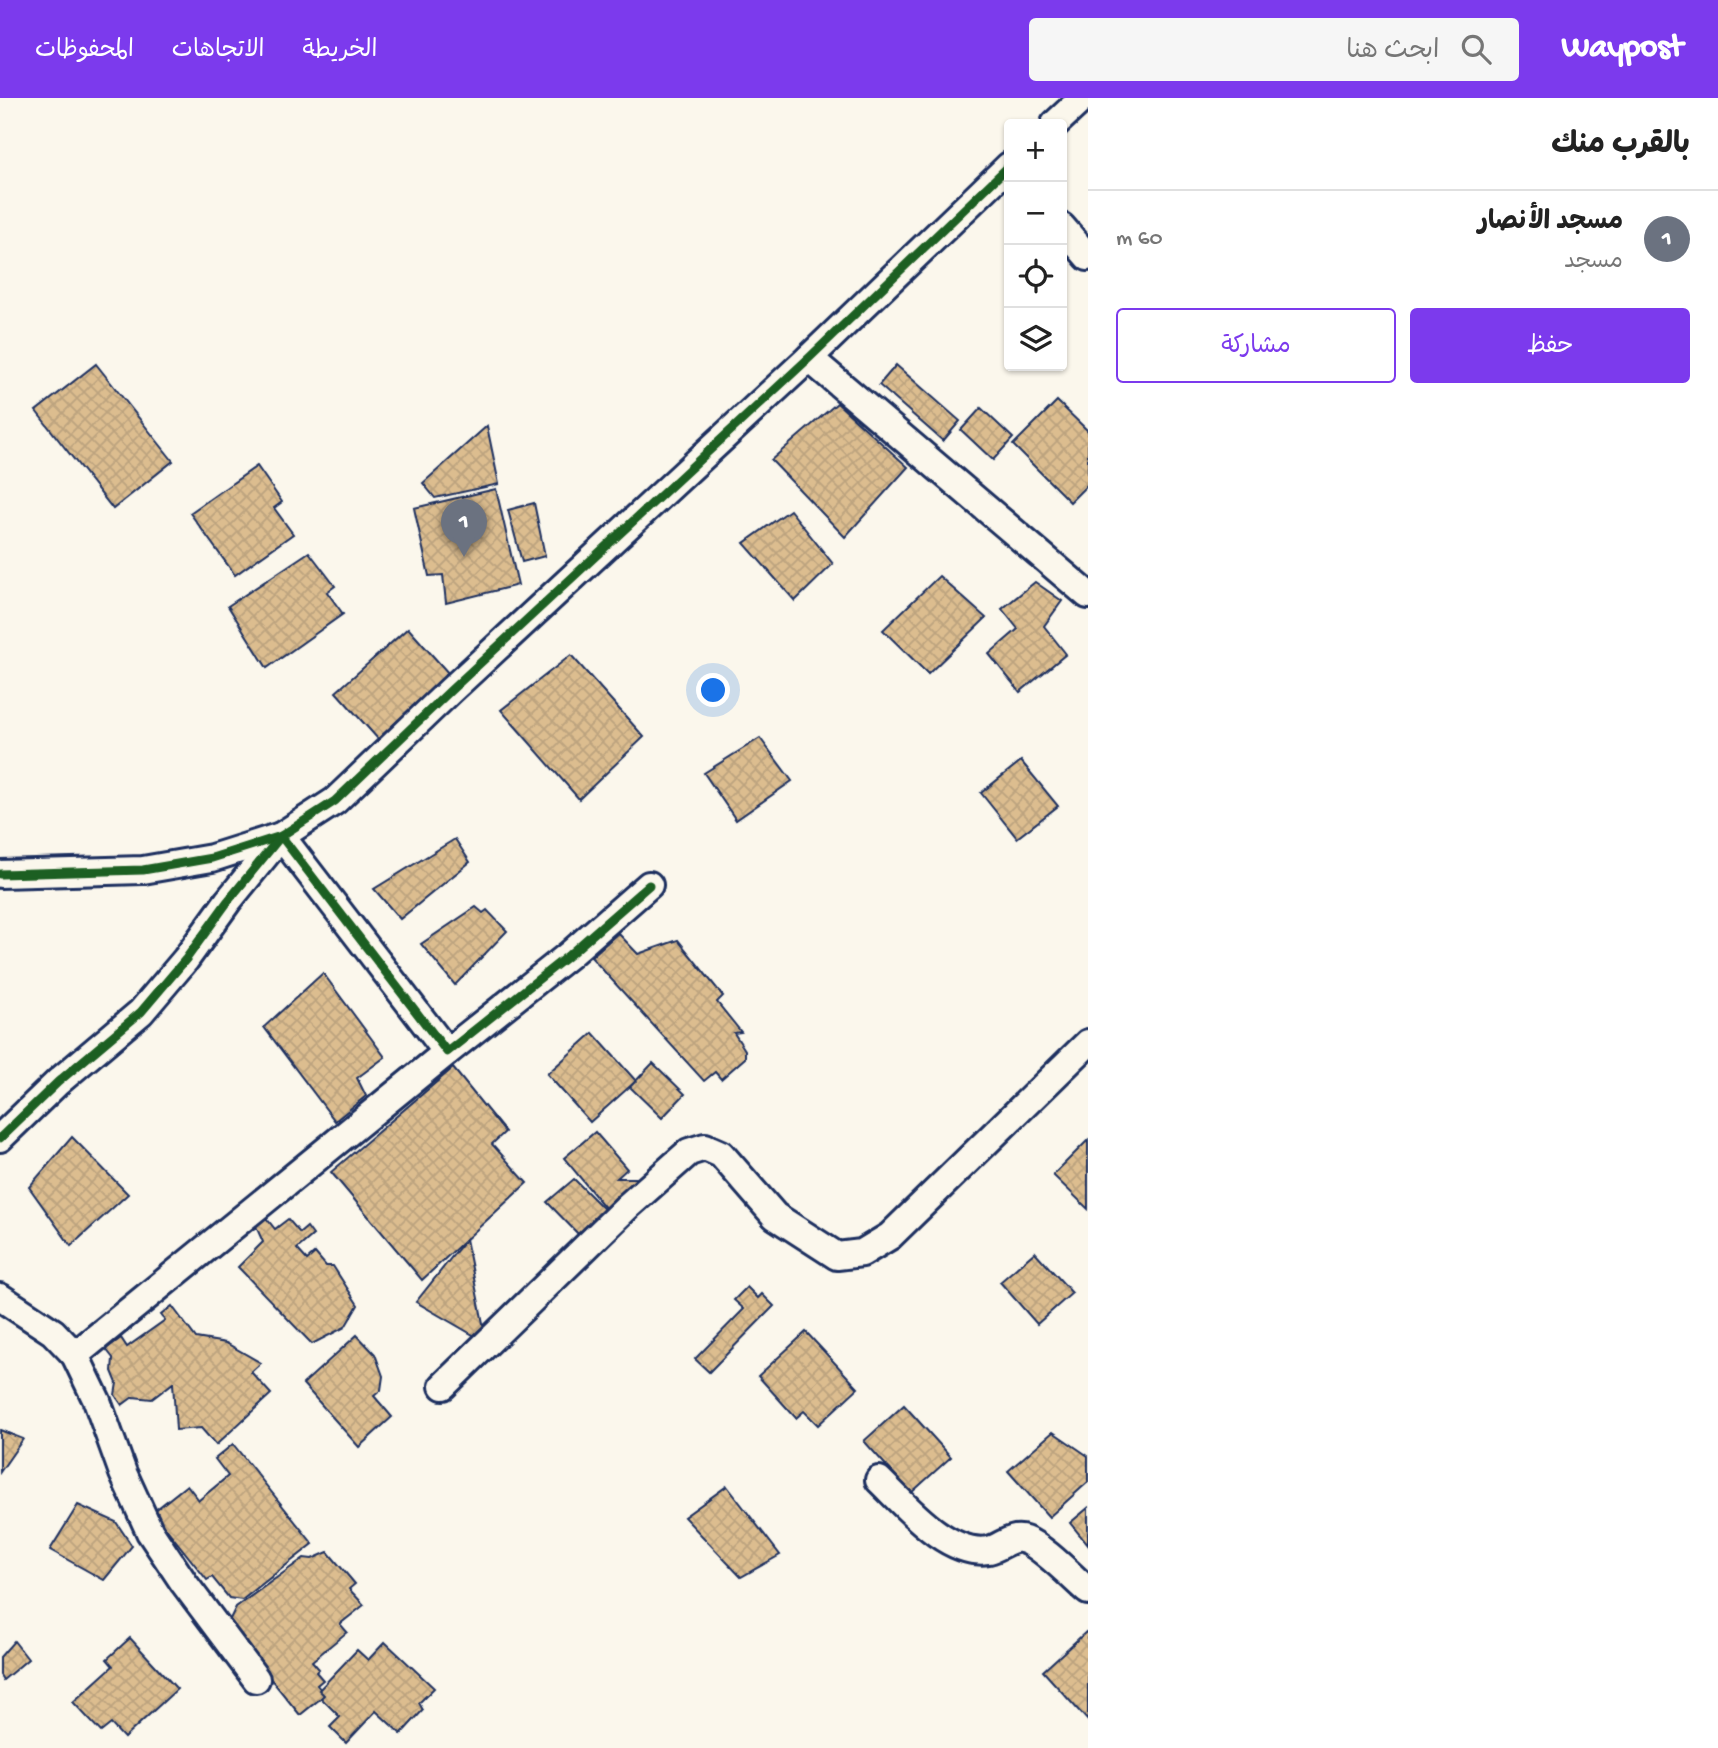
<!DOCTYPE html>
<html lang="ar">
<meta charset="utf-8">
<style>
body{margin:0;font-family:"Gochi Hand","Playpen Sans Arabic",sans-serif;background:#f6f6f6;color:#222;direction:rtl}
.controls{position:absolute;right:21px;top:21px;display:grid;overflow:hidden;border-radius:7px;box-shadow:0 2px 5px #0004}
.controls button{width:63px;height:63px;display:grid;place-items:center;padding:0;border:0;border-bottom:2px solid #e0e0e0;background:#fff;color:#222;font:35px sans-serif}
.you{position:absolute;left:714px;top:593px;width:24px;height:24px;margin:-18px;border:5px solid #fff;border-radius:50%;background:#1a73e8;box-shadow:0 0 0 10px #1a73e833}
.badge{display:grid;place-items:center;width:46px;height:46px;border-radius:50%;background:#7c3aed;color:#fff;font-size:23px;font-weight:700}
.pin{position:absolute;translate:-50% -58px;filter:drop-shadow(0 2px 4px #0008)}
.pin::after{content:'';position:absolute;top:37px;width:24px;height:21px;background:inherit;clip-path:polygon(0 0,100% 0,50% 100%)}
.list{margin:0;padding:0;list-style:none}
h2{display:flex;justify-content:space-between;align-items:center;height:91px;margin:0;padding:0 28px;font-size:30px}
h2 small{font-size:23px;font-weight:400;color:#767676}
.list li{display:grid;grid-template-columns:46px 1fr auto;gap:21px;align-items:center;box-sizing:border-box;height:98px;padding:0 28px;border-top:2px solid #e0e0e0}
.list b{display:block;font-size:26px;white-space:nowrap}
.list p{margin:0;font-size:23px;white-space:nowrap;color:#767676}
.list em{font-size:23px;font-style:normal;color:#767676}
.actions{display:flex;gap:14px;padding:21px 28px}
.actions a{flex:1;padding:16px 0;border:2px solid #7c3aed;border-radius:7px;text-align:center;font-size:24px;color:#7c3aed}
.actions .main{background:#7c3aed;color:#fff}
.icon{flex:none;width:38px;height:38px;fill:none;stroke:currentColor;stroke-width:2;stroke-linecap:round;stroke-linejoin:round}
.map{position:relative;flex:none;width:1088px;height:1650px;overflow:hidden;direction:ltr}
header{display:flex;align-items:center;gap:42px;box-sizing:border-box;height:98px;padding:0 35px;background:#7c3aed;color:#fff}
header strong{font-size:33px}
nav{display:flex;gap:38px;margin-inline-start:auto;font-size:24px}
.search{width:490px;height:63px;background:#f6f6f6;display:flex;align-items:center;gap:18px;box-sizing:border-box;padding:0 24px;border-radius:7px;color:#767676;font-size:26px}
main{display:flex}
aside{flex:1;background:#fff}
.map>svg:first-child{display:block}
.building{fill:url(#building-cross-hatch);stroke:#1b2f5e;stroke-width:2}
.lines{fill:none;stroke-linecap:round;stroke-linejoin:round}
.street-casing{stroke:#1b2f5e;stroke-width:32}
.street{stroke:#fbf7ec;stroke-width:26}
.cycleway-casing{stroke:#fbf7ec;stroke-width:13}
.cycleway{stroke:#1b5e20;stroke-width:9}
</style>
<header>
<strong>Waypost</strong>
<div class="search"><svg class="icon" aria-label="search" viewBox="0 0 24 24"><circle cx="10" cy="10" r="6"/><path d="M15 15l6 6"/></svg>ابحث هنا</div>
<nav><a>الخريطة</a><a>الاتجاهات</a><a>المحفوظات</a></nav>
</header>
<main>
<aside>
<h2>بالقرب منك<small></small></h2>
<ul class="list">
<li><span class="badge" style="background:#6b7280">1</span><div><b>مسجد الأنصار</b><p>مسجد</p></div><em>60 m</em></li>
</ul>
<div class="actions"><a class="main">حفظ</a><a>مشاركة</a></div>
</aside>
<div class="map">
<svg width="1088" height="1650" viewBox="0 0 1088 1650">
<defs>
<pattern id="building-cross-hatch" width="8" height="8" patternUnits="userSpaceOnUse" patternTransform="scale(1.75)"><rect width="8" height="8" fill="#dcbd8f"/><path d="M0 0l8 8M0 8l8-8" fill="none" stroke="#bca37e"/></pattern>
</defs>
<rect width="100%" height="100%" fill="#fbf7ec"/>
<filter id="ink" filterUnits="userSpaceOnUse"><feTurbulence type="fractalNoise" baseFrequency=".0143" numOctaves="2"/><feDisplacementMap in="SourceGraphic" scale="14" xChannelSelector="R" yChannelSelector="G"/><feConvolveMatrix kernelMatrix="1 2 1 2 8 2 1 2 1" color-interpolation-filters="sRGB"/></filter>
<g filter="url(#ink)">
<g class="building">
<path d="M96,266L173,363L113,411L36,313Z"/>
<path d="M896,267L960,323L943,343L879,287Z"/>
<path d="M1057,303L1088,333V386L1070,404L1013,347Z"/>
<path d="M837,305L908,369L845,439L771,362Z"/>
<path d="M981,310L1013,340L993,362L961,332Z"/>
<path d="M487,328L499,386L435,400L423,385Z"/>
<path d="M257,368L282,404L274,410L293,436L235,477L190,415Z"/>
<path d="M496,391L518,487L446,505L443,477L429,478L414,410Z"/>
<path d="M534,405L545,458L522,464L508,412Z"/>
<path d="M790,412L833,466L795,503L744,445Z"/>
<path d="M309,454L335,488L327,494L343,516L267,570L228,508Z"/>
<path d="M939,478L986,520L928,576L883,532Z"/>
<path d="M1035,484L1062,503L1044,528L1066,556L1020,594L989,556L1018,531L1002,511Z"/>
<path d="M408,530L449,576L378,641L336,594Z"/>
<path d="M571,557L644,639L579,701L501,612Z"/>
<path d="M760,640L792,683L736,722L704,675Z"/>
<path d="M1021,663L1058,708L1017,740L981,695Z"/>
<path d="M455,741L470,764L400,821L374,791Z"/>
<path d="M476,809L483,815L487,812L507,833L455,887L421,846Z"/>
<path d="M618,835L638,856L678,842L723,898L717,904L741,934L734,935L745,952V960L721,981L715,974L704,983L591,859Z"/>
<path d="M323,875L385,959L357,980L366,998L335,1023L264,929Z"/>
<path d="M593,935L636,983L590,1024L547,976Z"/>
<path d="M653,965L685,996L662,1020L630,989Z"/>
<path d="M453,970L505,1034L492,1046L527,1085L422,1182L331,1074Z"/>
<path d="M595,1034L627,1071L617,1080H637V1098H617L624,1106L611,1117L564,1060Z"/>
<path d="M72,1039L128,1096L71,1148L29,1089Z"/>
<path d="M1088,1042V1111L1053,1077Z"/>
<path d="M574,1081L611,1118L584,1142L547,1104Z"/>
<path d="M263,1116L275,1131L288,1121L300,1135L307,1129L313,1137L297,1151L307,1162L315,1155L326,1168H333L358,1207L345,1229L312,1246L238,1169L263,1144L254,1124Z"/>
<path d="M466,1141L487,1245L416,1204Z"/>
<path d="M1035,1154L1072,1195L1037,1226L1000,1184Z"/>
<path d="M747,1189L758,1200L762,1196L774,1208L709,1274L695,1261L744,1211L734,1202Z"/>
<path d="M172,1208L196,1240L226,1245L261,1265L251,1274L271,1296L216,1347L201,1330L176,1332L173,1285L152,1301L133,1299L122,1307L115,1297L117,1285L112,1273L113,1260L106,1251L121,1240L127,1249L165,1222L161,1217Z"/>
<path d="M806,1234L858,1290L818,1327L804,1313L796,1320L758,1278Z"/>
<path d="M357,1237L375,1256L383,1278L381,1292L374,1298L392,1319L359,1349L303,1286Z"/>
<path d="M904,1307L951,1359L911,1395L864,1343Z"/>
<path d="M0,1332L23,1341L0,1374Z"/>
<path d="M1053,1334L1088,1358V1384L1049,1419L1008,1373Z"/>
<path d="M233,1346L313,1446L242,1502L229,1500L212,1479L207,1482L153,1414L187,1387L199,1402L228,1378L215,1361Z"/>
<path d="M727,1388L780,1457L741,1479L684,1419Z"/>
<path d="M78,1407L116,1424L132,1448L104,1482L50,1452Z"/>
<path d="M1088,1410V1447L1070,1425Z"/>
<path d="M328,1454L355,1486L349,1491L364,1507L340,1526L347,1534L312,1563L319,1571L316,1574L323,1582L317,1587L325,1597L300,1617L227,1527L236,1509L304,1460L312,1461Z"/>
<path d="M1086,1534L1088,1536V1623L1043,1573Z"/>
<path d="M130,1540L177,1591L124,1640L111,1626L101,1634L73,1604L113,1568L107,1561Z"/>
<path d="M14,1543L28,1561L3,1582L0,1577V1559Z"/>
<path d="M385,1544L434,1590L419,1605L423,1612L401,1636L376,1613L346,1645L330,1629L340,1619L321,1600L324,1597L319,1592L357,1552L368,1562Z"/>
</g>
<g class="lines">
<g class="street-casing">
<g id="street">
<path d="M1055,26L1083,0"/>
<path d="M1062,129L1088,159"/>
<path d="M809,260L1088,497"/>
<path d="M0,776L143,772L212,760L281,738L335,703L450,593L809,260L1009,68"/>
<path d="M0,1040L58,984L141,914L186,861L228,803L281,738L447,954L569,857L649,787"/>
<path d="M0,1199L53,1234L75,1257L97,1303L123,1375L150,1434L184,1485L256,1581"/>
<path d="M75,1257L447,954"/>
<path d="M443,1288L628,1108L689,1054L705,1049L721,1056L775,1118L837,1158L862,1155L890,1138L1088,945"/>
<path d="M879,1382C905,1407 948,1459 989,1452C1002,1449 1011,1437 1025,1442C1042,1448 1073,1480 1088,1493"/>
</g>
</g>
<use href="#street" class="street"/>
<g class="cycleway-casing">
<g id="cycleway">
<path d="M0,776L143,772L212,760L281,738L335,703L450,593L809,260L1009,68"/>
<path d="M0,1040L58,984L141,914L186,861L228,803L281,738L447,954L569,857L649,787"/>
</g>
</g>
<use href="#cycleway" class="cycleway"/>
</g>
</g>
</svg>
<div class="controls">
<button>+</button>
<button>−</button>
<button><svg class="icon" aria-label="locate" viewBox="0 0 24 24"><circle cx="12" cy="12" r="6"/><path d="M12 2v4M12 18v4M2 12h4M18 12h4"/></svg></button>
<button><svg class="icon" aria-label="layers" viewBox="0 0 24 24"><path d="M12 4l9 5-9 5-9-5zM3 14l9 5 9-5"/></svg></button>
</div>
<div class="you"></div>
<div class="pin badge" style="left:464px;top:459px;background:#6b7280">1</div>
</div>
</main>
